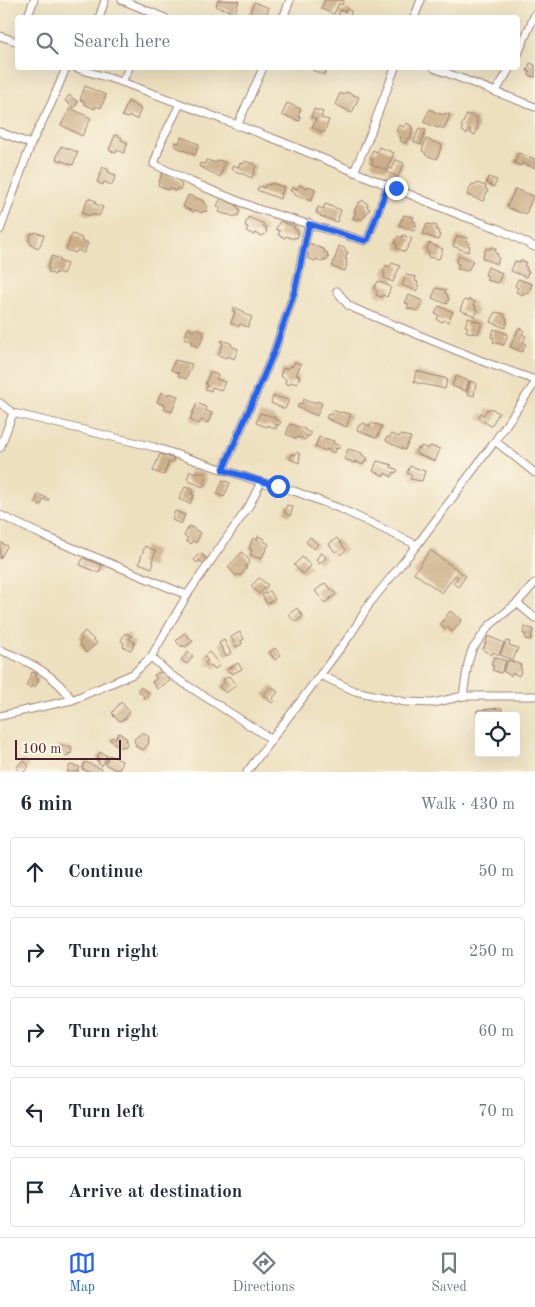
<!DOCTYPE html>
<meta charset="utf-8">
<style>
body{margin:0;font-family:"Old Standard TT",serif;background:#f6f6f7;color:#1f2937}
.controls{position:absolute;right:15px;bottom:15px;display:grid;overflow:hidden;border-radius:5px;box-shadow:0 5px 20px #0002}
.controls button{width:45px;height:45px;display:grid;place-items:center;padding:0;border:0;border-bottom:1px solid #e0e1e3;background:#fff;color:#1f2937;font:25px sans-serif}
.scale{position:absolute;left:15px;bottom:12px;width:106px;box-sizing:border-box;padding-left:5px;border:2px solid #4a1f2b;border-top:0;font-size:14px;line-height:18px;white-space:nowrap;color:#4a1f2b;-webkit-text-stroke:4px #fcf5e5;paint-order:stroke}
.stop{position:absolute;width:15px;height:15px;margin:-11px;border:4px solid #2563eb;border-radius:50%;background:#fff}
.stop.end{background:#2563eb;border-color:#fff;box-shadow:0 1px 5px #0008}
.list{margin:0;padding:0;list-style:none}
h2{display:flex;justify-content:space-between;align-items:center;height:65px;margin:0;padding:0 20px;font-size:21px}
h2 small{font-size:16px;font-weight:400;color:#747a83}
.list li{display:grid;grid-template-columns:32px 1fr auto;gap:15px;align-items:center;box-sizing:border-box;height:70px;margin:0 10px 10px;padding:0 10px;border:1px solid #e0e1e3;border-radius:5px}
.list b{display:block;font-size:19px;white-space:nowrap}
.list em{font-size:16px;font-style:normal;color:#747a83}
.icon{flex:none;width:28px;height:28px;fill:none;stroke:currentColor;stroke-width:2;stroke-linecap:round;stroke-linejoin:round}
.map{position:relative;flex:none;width:535px;height:772px;overflow:hidden}
.search{position:absolute;background:#fff;box-shadow:0 5px 20px #0002;left:15px;right:15px;top:15px;height:55px;display:flex;align-items:center;gap:12px;box-sizing:border-box;padding:0 18px;border-radius:5px;color:#747a83;font-size:19px}
.sheet{height:465px;background:#fff}
nav{display:flex;justify-content:space-around;align-items:center;box-sizing:border-box;height:70px;border-top:1px solid #e0e1e3;background:#fff;font-size:14px;color:#747a83}
nav a{display:grid;justify-items:center;gap:2px}
nav .on{color:#2563eb}
.map>svg:first-child{display:block}
.building{fill:#ccaf89}
.lines{fill:none;stroke-linecap:round;stroke-linejoin:round}
.minor-casing{stroke:#9c8075;stroke-width:9}
.minor{stroke:#fff;stroke-width:7}
.route{stroke:#2563eb;stroke-width:6}
</style>
<div class="map">
<svg width="535" height="772" viewBox="0 0 535 772">
<rect width="100%" height="100%" fill="#fcf5e5"/>
<filter id="ink" filterUnits="userSpaceOnUse"><feTurbulence type="fractalNoise" baseFrequency=".02" numOctaves="2"/><feDisplacementMap in="SourceGraphic" scale="10" xChannelSelector="R" yChannelSelector="G"/><feConvolveMatrix kernelMatrix="1 2 1 2 8 2 1 2 1" color-interpolation-filters="sRGB"/></filter>
<filter id="wash" filterUnits="userSpaceOnUse"><feTurbulence type="fractalNoise" baseFrequency=".0096" numOctaves="4" result="noise"/><feDisplacementMap in="SourceGraphic" scale="20" xChannelSelector="R" yChannelSelector="G"/><feGaussianBlur stdDeviation="1.12" result="paint"/><feColorMatrix in="noise" values="0 0 0 0 0 0 0 0 0 0 0 0 0 0 0 0 0 1.4 0 .05"/><feComposite in="paint" operator="in"/></filter>
<g filter="url(#wash)">
<rect width="100%" height="100%" fill="#ede0bf"/>
<g id="blocks">
<g class="building">
<path d="M218,0L239,1L234,15L228,13L229,10L216,7Z"/>
<path d="M325,0H344L342,5L339,3L334,14L321,9Z"/>
<path d="M254,2L269,8L265,18H248Z"/>
<path d="M347,9L351,11L350,18L338,15L341,10L345,12Z"/>
<path d="M530,63L535,65V77L528,75L530,72L527,71Z"/>
<path d="M313,68H327L324,75L312,70Z"/>
<path d="M85,86L106,95L101,108L96,106L95,109L84,104L85,102L80,100Z"/>
<path d="M346,92L359,97L352,113L335,104L340,93L344,95Z"/>
<path d="M69,95L78,102L74,108L65,101Z"/>
<path d="M128,101L141,109L137,119L129,116L128,118L122,116Z"/>
<path d="M287,103L301,109L298,116L301,117L300,121L282,115Z"/>
<path d="M70,108L91,118L82,136L61,125Z"/>
<path d="M314,109L323,112L321,118L329,120L324,133L312,127L316,119L311,117Z"/>
<path d="M430,109L438,114V113L444,115L445,113L450,115L444,129L439,127L438,128L423,122Z"/>
<path d="M467,114L478,118L476,122L478,123V127L475,135L470,133L471,130L469,129L467,134L462,131L463,128L461,127Z"/>
<path d="M407,123L412,126L411,128L413,129L410,139L407,138L406,143L400,141L401,137L398,136L399,132L396,131L399,125L405,127Z"/>
<path d="M419,128L426,130L421,145L414,142Z"/>
<path d="M115,135L122,138L121,140L128,143L124,153L117,150L116,153L109,150Z"/>
<path d="M181,137L199,144L195,155L174,146L175,142L179,143Z"/>
<path d="M426,139L442,145L437,159L425,155L426,153L422,151Z"/>
<path d="M61,146L78,152L73,165L56,159Z"/>
<path d="M379,147L394,153L386,170L371,164L373,160L370,158L373,150L377,152Z"/>
<path d="M518,153L535,159V168L522,163L521,166L514,163Z"/>
<path d="M206,160L217,163V160L225,162L220,177L199,166L200,163L205,164Z"/>
<path d="M396,160L404,163L398,177L387,172L389,168L392,169Z"/>
<path d="M245,161L256,165L252,178L231,169L233,165L238,167L240,163L244,164Z"/>
<path d="M103,167L109,170L108,172L116,175L112,185L104,182L103,185L97,182Z"/>
<path d="M162,173L178,179L177,180L181,182L180,184L182,185L180,190L177,188L176,191L169,188L168,190L158,185Z"/>
<path d="M488,177L497,180L494,187L486,183Z"/>
<path d="M271,183L284,187L280,199L257,190L259,186L264,188L266,184L270,185Z"/>
<path d="M477,183L486,186L485,189L488,190L483,201L467,195L472,184L476,185Z"/>
<path d="M299,185L307,188L308,186L316,189L311,201L295,195V193L290,191L292,187L297,189Z"/>
<path d="M515,189L533,196L526,214L522,212L521,213L507,207Z"/>
<path d="M188,195L204,201L203,203L207,204L206,207H208L206,212L203,211L202,213L195,210L194,212L183,207Z"/>
<path d="M88,198L96,201L95,204L103,207L99,216L91,214L90,216L82,213Z"/>
<path d="M221,198L237,205L236,206L239,208L238,210L240,211L238,216L236,215L235,217L227,214V215L219,212L221,208L217,206Z"/>
<path d="M362,200L368,204L367,207L370,209L362,220L358,218L357,220L353,218L356,212L354,211L359,202L360,203Z"/>
<path d="M325,204L341,210L337,222L320,216L321,215L316,213L318,207L323,209Z"/>
<path d="M404,215L414,217L412,221L416,222L415,225L417,226L414,231L399,225Z"/>
<path d="M248,217L264,224L263,226L267,227L265,229L267,230L265,235L263,234L262,236L255,233L254,235L246,231L248,227L245,226Z"/>
<path d="M280,221L295,227L294,229L298,231L297,233L299,234L297,238L294,237L293,239L286,236L285,238L278,235L280,231L276,229Z"/>
<path d="M427,224L437,226L436,230L439,231L438,234L440,235L438,240L423,234Z"/>
<path d="M35,232L44,235L39,248L31,245V242L29,241L31,233L34,234Z"/>
<path d="M72,234L82,238L81,241L88,243L84,253L77,250L76,253L66,250Z"/>
<path d="M403,235L412,239L405,252L396,248L398,245L395,244L398,236L402,238Z"/>
<path d="M457,236L468,238L466,241L469,243L468,245L470,246L468,252L453,246Z"/>
<path d="M309,243L325,250L324,252L328,253L327,256L329,257L326,261L324,260L323,262L316,259L315,261L307,258L309,254L306,252Z"/>
<path d="M429,243L443,249L439,259L428,257L429,252L426,251Z"/>
<path d="M339,246L346,249L345,251L348,252L345,259H347L346,263L347,264L345,271L332,267Z"/>
<path d="M491,247L496,249L495,253L498,254L497,257L499,258L497,264L482,258L486,248L490,249Z"/>
<path d="M459,255L473,261L468,271L457,269L459,264L456,263Z"/>
<path d="M52,256L60,259L59,261L67,264L63,274L56,272L55,275L48,272L49,269L47,268Z"/>
<path d="M520,260L526,262L524,266L527,267L526,270L529,271L526,277L511,271L515,261L520,262Z"/>
<path d="M392,263L400,266L393,282L384,278L385,274L383,273L386,265L390,267Z"/>
<path d="M488,267L502,273L498,283L486,280L488,276L485,275Z"/>
<path d="M406,275L416,277L415,281L418,282L417,285L419,286L416,291L402,285Z"/>
<path d="M518,279L532,284L528,294L523,293V295L516,292L518,288L515,286Z"/>
<path d="M378,281L391,287L387,297L383,295L382,297L376,295L377,291L374,289Z"/>
<path d="M436,288L446,290L445,293L448,295L447,297L449,298L447,304L432,298Z"/>
<path d="M409,295L423,301L418,311L407,308L409,304L405,303Z"/>
<path d="M469,299L475,302L473,305L476,306L475,309L478,310L475,316L460,310L464,300L469,301Z"/>
<path d="M439,306L453,312L448,322L444,320L443,322L437,320L439,315L435,314Z"/>
<path d="M234,307L245,312L244,314L252,317L248,327L240,324L239,327L231,323L235,312L233,311Z"/>
<path d="M495,312L505,314L504,317L507,319L506,321L508,322L505,328L491,322Z"/>
<path d="M468,318L482,323L478,334L473,332V334L466,331L468,327L465,326Z"/>
<path d="M188,328L194,331L196,328L204,332L203,334L204,335L199,347L191,344L192,341L184,338Z"/>
<path d="M519,328L524,330L522,334L526,336L523,343L526,344L522,352L510,347Z"/>
<path d="M494,329L508,334L504,345L493,342L494,338L491,337Z"/>
<path d="M222,340L232,344L231,346L238,349L234,359L227,356L226,358L218,355L223,343L221,342Z"/>
<path d="M175,360L192,364L186,379L178,376L179,373L171,370Z"/>
<path d="M294,362L301,364L296,375L300,376L297,384L291,382L290,385L285,383L286,379L280,376L283,368L287,369L289,366L292,367Z"/>
<path d="M416,371L447,379L445,389L414,382Z"/>
<path d="M210,372L218,375L216,379L225,382L221,390L212,387L211,391L205,389L207,385L205,384Z"/>
<path d="M456,376L469,381L466,391L452,386Z"/>
<path d="M470,381L476,383L474,396L467,394Z"/>
<path d="M161,392L168,395L169,393L178,396L172,412L164,409L166,406L157,402Z"/>
<path d="M273,396L289,400L285,409L271,403Z"/>
<path d="M304,399L311,403L312,401L316,403L317,401L322,403L317,416L297,407L299,403L302,404Z"/>
<path d="M197,403L206,407L205,410L212,413L208,423L201,420L199,424L190,420Z"/>
<path d="M491,408L499,413L491,426L478,418L481,413L484,415L487,409L489,410Z"/>
<path d="M333,410L340,413L341,412L351,414L346,427L326,418L328,414L331,415Z"/>
<path d="M260,413L275,417L274,419L281,422L279,425L277,424L276,429L268,425L267,427L256,423Z"/>
<path d="M363,423L370,426L371,423L382,426L377,438L357,430L359,425L361,426Z"/>
<path d="M290,424L305,429L304,430L311,433L309,437L307,436L305,440L298,437L297,439L286,434Z"/>
<path d="M391,434L399,437L400,435L411,437L405,450L386,441L387,437L390,438Z"/>
<path d="M319,437L334,441L333,443L340,446L338,449L336,448L334,453L327,449L326,451L315,447Z"/>
<path d="M421,446L428,449L430,446L440,449L435,461L415,453L417,448L420,449Z"/>
<path d="M348,449L362,453V455L368,458L367,461L365,460L363,465L355,461V463L344,459Z"/>
<path d="M296,452L300,454L299,463L290,459L292,454L295,455Z"/>
<path d="M160,454L174,459L172,463L169,462L164,475L153,471Z"/>
<path d="M377,461L392,465L391,467L398,470L396,473L394,472L392,477L385,473L384,476L373,471Z"/>
<path d="M410,466L425,471L422,481L410,479L412,475L407,473Z"/>
<path d="M190,471L196,473L197,471L206,474L205,477L207,478L203,487L189,481V480L187,479Z"/>
<path d="M223,480L230,483L224,497L217,494Z"/>
<path d="M185,487L193,490L191,494L194,495L190,504L179,499Z"/>
<path d="M38,494L49,499L48,501L44,499L41,505L35,503Z"/>
<path d="M287,505L293,507L290,516L284,512Z"/>
<path d="M175,511L185,515L181,524L172,520Z"/>
<path d="M189,526L201,533L196,543L193,541L191,544L186,541L188,538L184,536Z"/>
<path d="M258,536L265,539L263,541L269,544L261,559L250,555L252,550L249,549L253,538L257,540Z"/>
<path d="M310,537L318,544L314,549L306,542Z"/>
<path d="M337,538L346,550L340,555L338,550L335,552L329,544Z"/>
<path d="M0,542L7,546L0,559Z"/>
<path d="M145,546L156,551L152,561L154,562L152,568L139,563Z"/>
<path d="M430,550L466,576L458,587L453,583L458,577L455,575L442,593L414,573Z"/>
<path d="M242,552L250,561L245,567L247,568L240,576L238,574L236,576L228,567Z"/>
<path d="M321,552L326,558L319,564L316,560Z"/>
<path d="M200,553L207,559L203,564L199,560L197,563L194,560Z"/>
<path d="M302,557L311,566L303,574L294,565Z"/>
<path d="M83,558L102,565L99,573L80,565Z"/>
<path d="M259,578L268,585L259,594L251,586Z"/>
<path d="M325,583L336,594L325,603L315,591Z"/>
<path d="M270,591L275,599L267,604L262,595Z"/>
<path d="M297,608L303,616L296,622L288,615Z"/>
<path d="M450,611L462,620L452,632L447,627L445,629L440,624Z"/>
<path d="M524,627L533,629L531,640L525,639L526,634H523Z"/>
<path d="M85,631L97,643L86,653L79,643L82,640L79,637Z"/>
<path d="M240,632L244,639L241,641L242,644L236,647L231,637Z"/>
<path d="M125,633L132,636L129,639L135,642L131,650L123,647L124,643L121,641Z"/>
<path d="M184,633L193,641L185,647L183,645L182,647L176,641Z"/>
<path d="M488,636L504,643L499,655L493,652L492,655L483,650Z"/>
<path d="M224,640L231,653L226,656L219,643Z"/>
<path d="M506,641L510,642L509,645L518,648L513,660L500,655Z"/>
<path d="M275,648L281,655L275,660L269,652Z"/>
<path d="M188,652L193,656L187,664L181,660Z"/>
<path d="M209,652L220,665L215,669L211,665L209,667L205,663L208,661L204,656Z"/>
<path d="M494,657L506,661L501,673L492,670L494,666L491,665Z"/>
<path d="M508,660L521,665L520,668L522,669L519,676L512,673L511,676L503,671Z"/>
<path d="M238,663L242,669L232,674L231,672L230,673L227,669Z"/>
<path d="M163,671L170,681L157,689L152,682L157,678L154,675Z"/>
<path d="M32,672L37,674L35,677L39,679L35,687L32,685L31,688L26,686Z"/>
<path d="M229,676L236,685L226,693L219,687L225,682L223,680Z"/>
<path d="M271,686L278,692L272,699L274,701L272,703L263,695Z"/>
<path d="M140,687L150,693L146,699L143,698L144,696L138,691Z"/>
<path d="M121,702L129,711L126,718L120,721L113,716L114,715L112,713Z"/>
<path d="M502,708V712H496L498,716H479V726H477V710Z"/>
<path d="M143,732L149,737L148,738L149,740L148,742L149,743L143,750L135,746L136,744L134,742L135,740L134,739Z"/>
<path d="M119,733L127,739L126,741L128,742L125,747L122,746L121,748L110,740L112,737L115,739Z"/>
<path d="M58,745L72,747L71,754L69,753L68,756L56,754Z"/>
<path d="M100,752L107,756L102,766L98,763L99,761L96,760Z"/>
<path d="M109,755L122,761L119,770L116,769V770L105,764Z"/>
<path d="M23,760L29,766L24,772H20L16,768Z"/>
<path d="M85,762L102,769L101,772H89L82,769Z"/>
<path d="M70,765L80,767L78,772H67Z"/>
</g>
</g>
</g>
<g filter="url(#ink)">
<use href="#blocks" fill-opacity="0" stroke="#9c8075" stroke-width="1"/>
<g class="lines">
<g class="minor-casing">
<g id="minor">
<path d="M122,0L165,18"/>
<path d="M27,18L34,0"/>
<path d="M99,18L105,0"/>
<path d="M283,18L290,0"/>
<path d="M414,18L421,0"/>
<path d="M0,36L18,42"/>
<path d="M518,54L535,14"/>
<path d="M76,68L122,82L280,141L462,216L497,228L535,247"/>
<path d="M434,68L535,107"/>
<path d="M122,82L129,68"/>
<path d="M496,91L510,68"/>
<path d="M180,104L162,140L154,164L189,181L258,209L365,241L368,239L388,185"/>
<path d="M237,126L263,68"/>
<path d="M0,132L31,144"/>
<path d="M354,172L369,137L395,68"/>
<path d="M0,230L31,144L51,104L66,68"/>
<path d="M337,291L348,305L353,308L487,363L535,380"/>
<path d="M0,403L13,413L154,447L261,482L294,491L341,509L417,545"/>
<path d="M495,441L535,473"/>
<path d="M0,448L13,413"/>
<path d="M223,470L274,352L295,290L309,223"/>
<path d="M0,515L44,536L187,595"/>
<path d="M517,603L535,618"/>
<path d="M0,650C27,660 56,675 72,700"/>
<path d="M151,657L171,675L271,739"/>
<path d="M320,675L355,691L405,702L433,703L463,696H535"/>
<path d="M463,696L468,663L472,650L489,626L517,603L535,583"/>
<path d="M0,716L72,700L133,674L151,657L187,595L249,506L261,482"/>
<path d="M247,772L351,634L370,603L417,545L495,441L535,383"/>
</g>
</g>
<use href="#minor" class="minor"/>
</g>
</g>
<g class="lines" filter="url(#ink)">
<path class="route" d="M278,486L223,470L274,352L295,290L309,224L365,241L368,239L388,185L396,188"/>
</g>
</svg>
<div class="controls">
<button><svg class="icon" aria-label="locate" viewBox="0 0 24 24"><circle cx="12" cy="12" r="6"/><path d="M12 2v4M12 18v4M2 12h4M18 12h4"/></svg></button>
</div>
<div class="scale">100 m</div>
<div class="stop" style="left:278px;top:486px"></div>
<div class="stop end" style="left:396px;top:188px"></div>
<div class="search"><svg class="icon" aria-label="search" viewBox="0 0 24 24"><circle cx="10" cy="10" r="6"/><path d="M15 15l6 6"/></svg>Search here</div>
</div>
<section class="sheet">
<h2>6 min<small>Walk · 430 m</small></h2>
<ul class="list">
<li><svg class="icon" aria-label="ahead" viewBox="0 0 24 24"><path d="M12 20V5M6 11l6-6 6 6"/></svg><div><b>Continue</b></div><em>50 m</em></li>
<li><svg class="icon" aria-label="right" viewBox="0 0 24 24"><path d="M7 20v-9h11M14 6l5 5-5 5"/></svg><div><b>Turn right</b></div><em>250 m</em></li>
<li><svg class="icon" aria-label="right" viewBox="0 0 24 24"><path d="M7 20v-9h11M14 6l5 5-5 5"/></svg><div><b>Turn right</b></div><em>60 m</em></li>
<li><svg class="icon" aria-label="left" viewBox="0 0 24 24"><path d="M17 20v-9H6M10 6l-5 5 5 5"/></svg><div><b>Turn left</b></div><em>70 m</em></li>
<li><svg class="icon" aria-label="arrive" viewBox="0 0 24 24"><path d="M6 21V4h12l-3 4 3 4H6"/></svg><div><b>Arrive at destination</b></div></li>
</ul>
</section>
<nav>
<a class="on"><svg class="icon" aria-label="map" viewBox="0 0 24 24"><path d="M3 6l6-2 6 2 6-2v14l-6 2-6-2-6 2zM9 4v14M15 6v14"/></svg>Map</a>
<a><svg class="icon" aria-label="directions" viewBox="0 0 24 24"><path d="M12 3l9 9-9 9-9-9zM9 14v-3h6M13 9l2 2-2 2"/></svg>Directions</a>
<a><svg class="icon" aria-label="saved" viewBox="0 0 24 24"><path d="M7 4h10v16l-5-4-5 4z"/></svg>Saved</a>
</nav>
